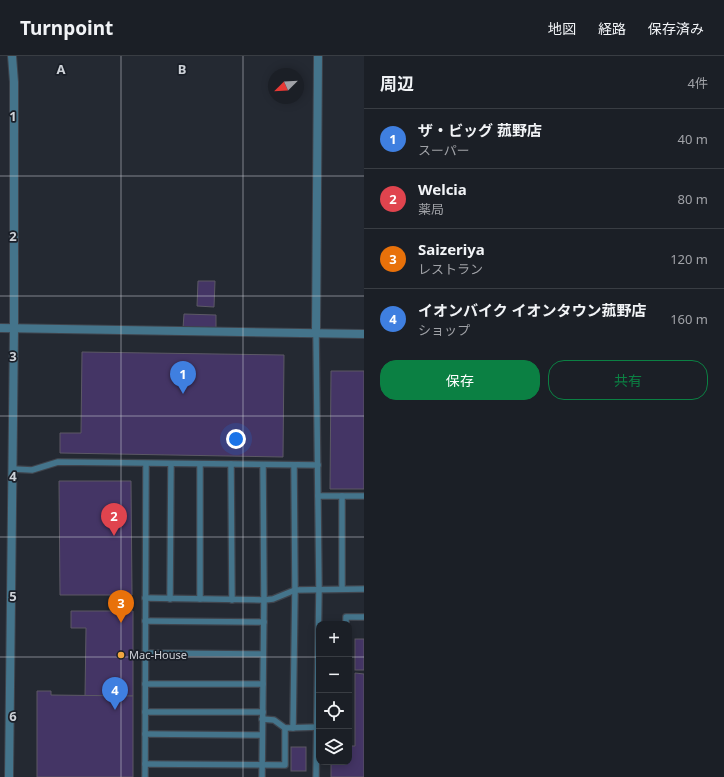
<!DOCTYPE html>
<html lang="ja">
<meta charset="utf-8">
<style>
body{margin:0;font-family:"Noto Sans","Noto Sans JP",sans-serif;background:#282c32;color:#f1f3f6}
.controls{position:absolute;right:12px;bottom:12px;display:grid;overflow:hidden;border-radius:8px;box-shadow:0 2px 10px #0003}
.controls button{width:36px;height:36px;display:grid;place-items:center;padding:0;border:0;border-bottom:1px solid #393d43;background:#1b1f26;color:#f1f3f6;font:20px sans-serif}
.compass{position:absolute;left:268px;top:12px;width:36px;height:36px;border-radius:50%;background:#1b1f26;box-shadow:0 2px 10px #0003;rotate:246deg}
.you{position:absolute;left:236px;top:383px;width:14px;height:14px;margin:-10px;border:3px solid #fff;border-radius:50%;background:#1a73e8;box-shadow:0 0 0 6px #1a73e833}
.badge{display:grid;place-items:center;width:26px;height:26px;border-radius:50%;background:#0b8043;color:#fff;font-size:13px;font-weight:700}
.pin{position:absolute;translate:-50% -33px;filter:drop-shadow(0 1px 2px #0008)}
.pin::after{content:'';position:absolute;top:21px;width:14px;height:12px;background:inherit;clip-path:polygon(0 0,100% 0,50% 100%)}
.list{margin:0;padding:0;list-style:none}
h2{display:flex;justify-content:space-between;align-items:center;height:52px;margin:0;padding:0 16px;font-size:17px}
h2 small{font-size:13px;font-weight:400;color:#a0a2a7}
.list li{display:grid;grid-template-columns:26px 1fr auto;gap:12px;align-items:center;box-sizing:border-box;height:60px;padding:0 16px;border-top:1px solid #393d43}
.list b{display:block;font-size:15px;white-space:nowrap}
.list p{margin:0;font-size:13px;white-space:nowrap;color:#a0a2a7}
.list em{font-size:13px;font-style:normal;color:#a0a2a7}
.actions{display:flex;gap:8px;padding:12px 16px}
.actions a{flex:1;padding:9px 0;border:1px solid #0b8043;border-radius:16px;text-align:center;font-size:14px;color:#0b8043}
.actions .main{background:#0b8043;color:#fff}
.icon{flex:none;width:22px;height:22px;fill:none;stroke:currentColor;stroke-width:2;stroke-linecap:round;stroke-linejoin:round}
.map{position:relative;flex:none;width:364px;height:721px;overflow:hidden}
header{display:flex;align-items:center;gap:24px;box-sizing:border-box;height:56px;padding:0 20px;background:#1b1f26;border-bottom:1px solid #393d43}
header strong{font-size:19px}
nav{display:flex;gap:22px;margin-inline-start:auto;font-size:14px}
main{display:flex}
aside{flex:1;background:#1b1f26}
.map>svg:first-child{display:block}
.building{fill:#443565;stroke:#5c5965}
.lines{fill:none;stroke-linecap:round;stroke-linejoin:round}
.lane-casing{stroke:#3f444d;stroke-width:8}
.street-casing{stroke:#3f444d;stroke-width:10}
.lane{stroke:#44748b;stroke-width:5.5}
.street{stroke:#44748b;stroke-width:8}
.grid{fill:none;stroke:#ced2d8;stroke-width:1;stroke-opacity:0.55}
.poi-dot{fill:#f1a640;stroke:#1a1f28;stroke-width:1.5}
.labels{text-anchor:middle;stroke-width:3.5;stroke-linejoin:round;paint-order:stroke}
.poi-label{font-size:11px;fill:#ced2d8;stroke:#1a1f28;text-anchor:start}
.grid-label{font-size:13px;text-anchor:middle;font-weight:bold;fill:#ced2d8;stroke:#1a1f28;stroke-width:3.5;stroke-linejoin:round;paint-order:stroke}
</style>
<header>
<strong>Turnpoint</strong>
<nav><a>地図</a><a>経路</a><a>保存済み</a></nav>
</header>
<main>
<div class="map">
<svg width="364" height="721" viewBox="0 0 364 721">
<rect width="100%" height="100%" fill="#242932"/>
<g class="building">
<path d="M198,225H215L214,251L197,250Z"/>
<path d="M184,258L216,259V273L183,272Z"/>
<path d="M82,296L284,299L283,401L60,397V377H81Z"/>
<path d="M331,315H364V433H330Z"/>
<path d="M59,425H131L132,539H60Z"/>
<path d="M71,555H133V640H85L86,572H71Z"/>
<rect x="355" y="583" width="9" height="31"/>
<path d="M355,617L364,618V721H331V706H349V690H355Z"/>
<path d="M37,635H51V639L133,640V721H37Z"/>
<rect x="291" y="691" width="15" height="24"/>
</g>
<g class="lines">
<g class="lane-casing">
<g id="lane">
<path d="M231,408L232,544"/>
<path d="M13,413L32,414L58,406L318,409"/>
<path d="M318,440H364"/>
<path d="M342,533V440"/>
<path d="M145,542L264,544L273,543L295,534L364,533"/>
<path d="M170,543L171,408"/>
<path d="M200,543V408"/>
<path d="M145,565L264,566"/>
<path d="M346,568V561H364"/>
<path d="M145,597L263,598"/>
<path d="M145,628H263"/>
<path d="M145,656H263"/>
<path d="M262,663L274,664L285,672"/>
<path d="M293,672L295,534L294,409"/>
<path d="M145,678L262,679"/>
<path d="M145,708L285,709V672L319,671"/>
<path d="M145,721L146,408"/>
<path d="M262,721L264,544L263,409"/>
<path d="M316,721L319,533L316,277"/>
</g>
</g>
<g class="street-casing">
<g id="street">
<path d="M0,272L364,278"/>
<path d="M316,277L318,0"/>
<path d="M9,721L14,273V26L12,0"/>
</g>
</g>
<use href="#lane" class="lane"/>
<use href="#street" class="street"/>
</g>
<path class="grid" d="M121,0V721M243,0V721M0,120H364M0,240H364M0,360H364M0,481H364M0,601H319M349,601H364"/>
<circle class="poi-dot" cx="121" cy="599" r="4"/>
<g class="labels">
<g class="poi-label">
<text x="129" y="603">Mac-House</text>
</g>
</g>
<g class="grid-label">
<text x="61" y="18">A</text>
<text x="182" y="18">B</text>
<text x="13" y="65">1</text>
<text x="13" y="185">2</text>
<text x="13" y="305">3</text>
<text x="13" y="425">4</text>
<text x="13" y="545">5</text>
<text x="13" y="665">6</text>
</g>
</svg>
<div class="controls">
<button>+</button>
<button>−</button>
<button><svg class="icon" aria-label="locate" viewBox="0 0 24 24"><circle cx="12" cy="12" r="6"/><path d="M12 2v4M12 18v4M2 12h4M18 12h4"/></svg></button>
<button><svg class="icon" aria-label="layers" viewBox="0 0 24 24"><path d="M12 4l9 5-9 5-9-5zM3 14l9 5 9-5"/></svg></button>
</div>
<svg class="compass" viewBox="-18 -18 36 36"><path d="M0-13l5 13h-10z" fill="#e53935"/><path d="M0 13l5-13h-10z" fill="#a0a2a7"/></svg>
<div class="you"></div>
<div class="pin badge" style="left:183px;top:338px;background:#3f7fe0">1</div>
<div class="pin badge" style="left:114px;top:480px;background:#e0444e">2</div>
<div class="pin badge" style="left:121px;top:567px;background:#e8710a">3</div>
<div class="pin badge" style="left:115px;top:654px;background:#3f7fe0">4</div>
</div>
<aside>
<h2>周辺<small>4件</small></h2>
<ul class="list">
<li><span class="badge" style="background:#3f7fe0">1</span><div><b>ザ・ビッグ 菰野店</b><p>スーパー</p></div><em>40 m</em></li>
<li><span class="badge" style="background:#e0444e">2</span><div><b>Welcia</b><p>薬局</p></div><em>80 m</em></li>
<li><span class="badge" style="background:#e8710a">3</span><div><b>Saizeriya</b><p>レストラン</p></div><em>120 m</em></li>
<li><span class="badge" style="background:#3f7fe0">4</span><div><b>イオンバイク イオンタウン菰野店</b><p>ショップ</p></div><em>160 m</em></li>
</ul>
<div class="actions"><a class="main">保存</a><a>共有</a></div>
</aside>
</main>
